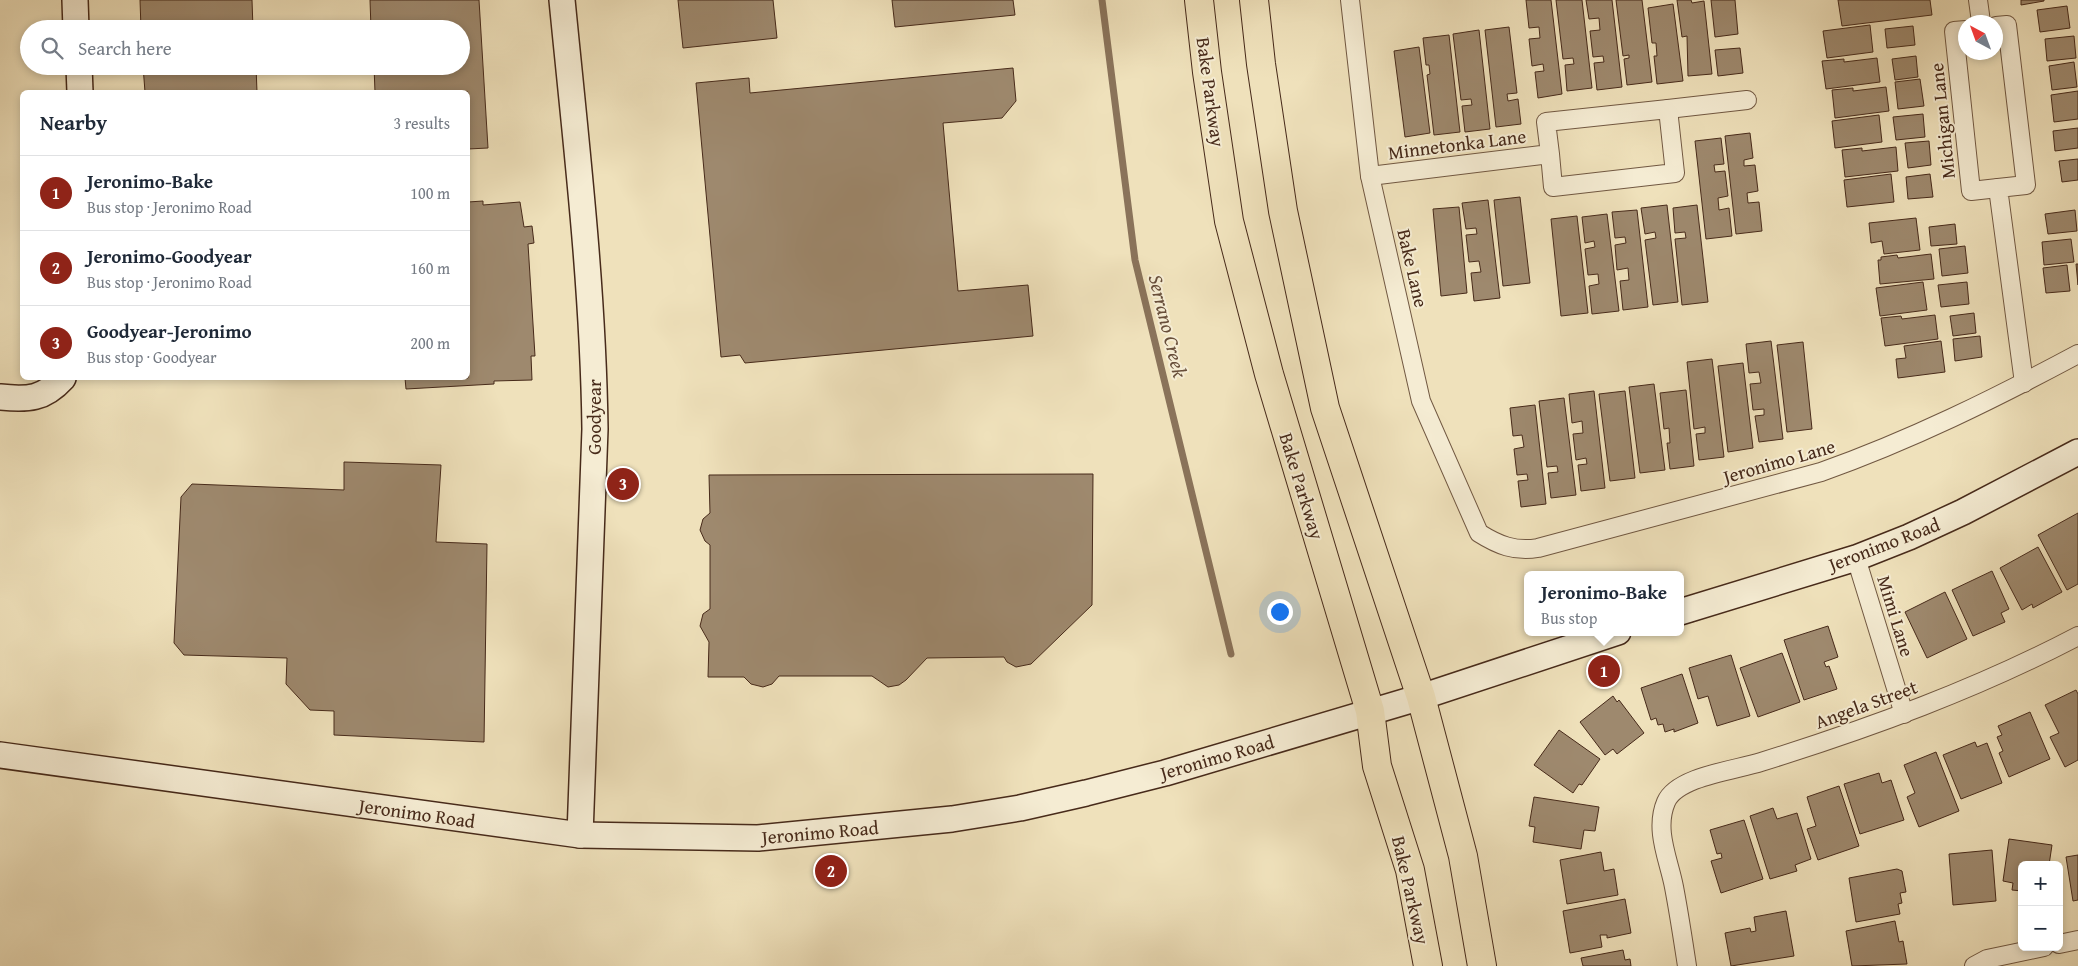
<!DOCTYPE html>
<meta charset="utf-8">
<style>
body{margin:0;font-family:"Gentium Book Plus",serif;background:#f2f2f3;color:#1f2937}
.controls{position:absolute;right:15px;bottom:15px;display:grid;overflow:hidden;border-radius:8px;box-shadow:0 2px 8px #0003}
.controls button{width:45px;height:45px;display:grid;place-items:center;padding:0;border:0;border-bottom:1px solid #e0e1e3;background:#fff;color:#1f2937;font:25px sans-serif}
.compass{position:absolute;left:1958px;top:15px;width:45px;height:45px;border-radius:50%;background:#fff;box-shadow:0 2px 8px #0003;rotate:319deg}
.you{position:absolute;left:1279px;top:611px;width:18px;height:18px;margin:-12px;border:4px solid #fff;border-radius:50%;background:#1a73e8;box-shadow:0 0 0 8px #1a73e833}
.badge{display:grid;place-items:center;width:32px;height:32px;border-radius:50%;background:#8f2418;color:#fff;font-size:16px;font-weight:700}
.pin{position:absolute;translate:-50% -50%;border:2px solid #fff;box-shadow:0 1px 5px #0006}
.popup{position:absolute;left:1524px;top:571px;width:160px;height:65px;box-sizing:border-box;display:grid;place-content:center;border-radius:8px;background:#fff;filter:drop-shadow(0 1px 4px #0005);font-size:16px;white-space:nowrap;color:#747a83}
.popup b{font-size:19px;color:#1f2937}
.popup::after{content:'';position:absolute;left:50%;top:100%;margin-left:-10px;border:10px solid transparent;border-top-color:#fff}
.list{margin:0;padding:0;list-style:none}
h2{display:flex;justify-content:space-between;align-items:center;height:65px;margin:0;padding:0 20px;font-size:21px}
h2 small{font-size:16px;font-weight:400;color:#747a83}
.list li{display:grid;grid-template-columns:32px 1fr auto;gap:15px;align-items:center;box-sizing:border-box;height:75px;padding:0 20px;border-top:1px solid #e0e1e3}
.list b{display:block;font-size:19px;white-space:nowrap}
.list p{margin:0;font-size:16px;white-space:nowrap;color:#747a83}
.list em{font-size:16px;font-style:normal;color:#747a83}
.icon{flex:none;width:28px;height:28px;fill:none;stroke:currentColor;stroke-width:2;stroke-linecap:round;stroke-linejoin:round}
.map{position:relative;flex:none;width:2078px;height:966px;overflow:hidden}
.search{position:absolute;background:#fff;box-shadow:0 2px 8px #0003;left:20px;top:20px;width:450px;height:55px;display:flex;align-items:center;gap:12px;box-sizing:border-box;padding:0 18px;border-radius:28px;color:#747a83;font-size:19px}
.panel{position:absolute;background:#fff;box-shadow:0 2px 8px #0003;left:20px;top:90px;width:450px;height:290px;border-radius:8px}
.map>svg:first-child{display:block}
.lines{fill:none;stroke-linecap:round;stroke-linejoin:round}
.stream{stroke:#8a735a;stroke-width:7}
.building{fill:#9e896e;stroke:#472a1a}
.street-casing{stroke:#715842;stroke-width:20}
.secondary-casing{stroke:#472a1a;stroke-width:28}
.primary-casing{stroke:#472a1a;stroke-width:30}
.street{stroke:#f5ecd3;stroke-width:18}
.secondary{stroke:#f5ecd3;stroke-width:25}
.primary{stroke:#efe1bb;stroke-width:28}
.labels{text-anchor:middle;stroke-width:4;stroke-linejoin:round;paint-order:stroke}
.street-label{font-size:19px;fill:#472a1a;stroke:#f5ecd3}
.water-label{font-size:20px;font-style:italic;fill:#684e3a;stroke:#f5ecd3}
</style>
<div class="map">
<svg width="2078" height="966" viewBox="0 0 2078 966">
<rect width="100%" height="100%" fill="#efe1bb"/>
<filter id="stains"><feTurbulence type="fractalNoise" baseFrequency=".004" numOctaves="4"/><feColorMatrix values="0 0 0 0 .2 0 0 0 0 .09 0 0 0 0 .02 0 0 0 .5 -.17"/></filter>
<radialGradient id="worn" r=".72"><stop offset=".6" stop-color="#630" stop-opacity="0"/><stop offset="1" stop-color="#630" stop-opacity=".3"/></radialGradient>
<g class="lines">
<path class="stream" d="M1102,0L1135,260L1231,654"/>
</g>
<g class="building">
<path d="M140,0H252L253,29H141Z"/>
<path d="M370,0H479L488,148L468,149V92H375L374,66H461V29H371Z"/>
<path d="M678,0H773L777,38L683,48Z"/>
<path d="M892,0H1013L1015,15L895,27Z"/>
<path d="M1526,0H1551L1562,94L1538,98L1535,72L1544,71L1543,64L1532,66L1529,39L1540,38L1539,27L1529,28Z"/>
<path d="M1556,0H1582L1592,88L1567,91L1565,65L1574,64L1573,58L1563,59Z"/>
<path d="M1586,0H1612L1622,87L1597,90L1594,63L1604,62L1603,56L1593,57L1590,31L1600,30L1599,18L1589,19Z"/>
<path d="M1616,0H1642L1652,82L1627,85L1624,59L1629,58V55L1623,56Z"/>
<path d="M1677,0H1691L1692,3L1704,1L1712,74L1688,76L1687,36L1682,37Z"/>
<path d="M1711,0H1735L1738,34L1715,37Z"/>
<path d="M1838,0H1930L1932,15L1842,26Z"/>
<path d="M2021,0H2044V1L2021,5Z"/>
<path d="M1673,4L1683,81L1657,84L1654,56H1657L1656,43H1652L1648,8Z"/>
<path d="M2067,6L2070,28L2040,32L2037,10Z"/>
<path d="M1870,25L1873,52L1827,58L1823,31Z"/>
<path d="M1913,26L1915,45L1887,48L1885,29Z"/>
<path d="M1509,27L1517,93L1507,94L1508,101L1518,99L1521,124L1496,127L1485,30Z"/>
<path d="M1479,30L1490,129L1465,132L1462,106L1472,105L1471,99L1461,100L1453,34Z"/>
<path d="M1449,35L1460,132L1434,135L1427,75L1430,74L1429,65H1426L1423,38Z"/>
<path d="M2074,36L2076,58L2047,61L2045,39Z"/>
<path d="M1419,47L1430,133L1405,137L1394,51Z"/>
<path d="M1740,48L1743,73L1718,76L1715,50Z"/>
<path d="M1916,56L1918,77L1895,80L1892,59Z"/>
<path d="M1877,58L1880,82L1826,89L1822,61L1844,59V62Z"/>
<path d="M2074,62L2077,87L2052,90L2049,66Z"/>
<path d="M143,66H256L257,92H201L200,91L145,92Z"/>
<path d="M1013,68L1016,101L1002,118L943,123L958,291L1028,285L1033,336L745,363L740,355L721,357L696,83L749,78L750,93Z"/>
<path d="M1920,79L1924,106L1898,109L1895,82Z"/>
<path d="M1886,87L1889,111L1835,118L1832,90L1853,88V91Z"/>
<path d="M2078,91V119L2054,122L2051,95Z"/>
<path d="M1923,114L1925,137L1896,140L1893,117Z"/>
<path d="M1879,115L1882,142L1835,148L1832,121Z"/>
<path d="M2078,128V148L2055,151L2053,131Z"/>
<path d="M1750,133L1753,158L1744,160V166L1755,165L1758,191L1747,193L1748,203L1759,202L1762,231L1736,234L1725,136Z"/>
<path d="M1721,138L1724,164L1714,165L1715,172L1725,171L1728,196L1718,198L1719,210L1729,208L1732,236L1706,239L1695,141Z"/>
<path d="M1929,141L1931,165L1908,168L1905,143Z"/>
<path d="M1896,147L1898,171L1845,177L1842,150L1862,148V151Z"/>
<path d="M2078,159V180L2062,182L2059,161Z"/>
<path d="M1891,174L1894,202L1847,207L1844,180Z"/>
<path d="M1930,174L1933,197L1908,199L1906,177Z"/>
<path d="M1520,197L1530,283L1503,286L1494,200Z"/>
<path d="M1488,200L1500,298L1474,301L1471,273L1481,272L1479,261L1469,262L1466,235L1477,234L1476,228L1466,229L1462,203Z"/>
<path d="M483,201V205L520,202L524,227L532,226L534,243L528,244L535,356H531L532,380L494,381V384L406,389L405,378H468V202Z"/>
<path d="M1667,205L1678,302L1653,305L1645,240L1656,238L1655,232L1645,234L1641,208Z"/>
<path d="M1697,205L1708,302L1682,305L1675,239L1686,238L1685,232L1675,233L1673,208Z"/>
<path d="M1459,207L1467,293L1441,296L1433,209Z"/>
<path d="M1637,210L1648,307L1623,310L1620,281L1629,280L1628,268L1617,270L1615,245L1626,243L1625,237L1615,238L1612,212Z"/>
<path d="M2075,210L2077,231L2048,234L2045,214Z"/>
<path d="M1607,214L1619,311L1592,314L1589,286L1599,284L1598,274L1588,275L1585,249L1595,247L1594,241L1585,243L1582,217Z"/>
<path d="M1577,216L1588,313L1561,316L1551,219Z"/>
<path d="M1916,218L1920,250L1884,254L1882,241L1871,243L1869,223Z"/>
<path d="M1955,224L1957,244L1931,246L1929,227Z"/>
<path d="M2071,239L2074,262L2044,265L2042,242Z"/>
<path d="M1965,246L1968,273L1942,276L1939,249Z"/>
<path d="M1931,254L1934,279L1880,284L1878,260H1881V257L1897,255L1898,258Z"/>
<path d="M2076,264H2078V285Z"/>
<path d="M2067,265L2070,291L2046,293L2043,268Z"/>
<path d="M1923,282L1927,310L1880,316L1876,288Z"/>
<path d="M1967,282L1969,304L1941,307L1938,285Z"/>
<path d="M1974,313L1976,333L1953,336L1950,316Z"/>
<path d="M1935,315L1938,339L1885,346L1881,318L1901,316L1902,319Z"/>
<path d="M1980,336L1982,357L1955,361L1953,339Z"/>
<path d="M1771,341L1783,439L1759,442L1755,416L1764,415V409L1753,410L1750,384L1761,383L1759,372L1749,373L1746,344Z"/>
<path d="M1941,341L1945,372L1898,378L1896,359L1906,358L1904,346Z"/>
<path d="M1803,342L1812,429L1787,432L1777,345Z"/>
<path d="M1712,359L1724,457L1699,460L1696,434L1705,433V427L1694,429L1687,362Z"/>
<path d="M1743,363L1753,448L1728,452L1718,366Z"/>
<path d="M1654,384L1665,470L1640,473L1629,387Z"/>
<path d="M1686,390L1694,466L1670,469L1667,443H1670L1669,428L1664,429L1660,393Z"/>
<path d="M1594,391L1605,488L1581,491L1578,465L1587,464L1586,458L1576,460L1573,434L1583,433L1582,421L1572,423L1569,394Z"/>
<path d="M1625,391L1635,478L1610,481L1599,394Z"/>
<path d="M1564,398L1576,495L1551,498L1548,473L1558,472L1557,466L1547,467L1539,401Z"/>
<path d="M1535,405L1546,504L1521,507L1518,481L1528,480L1527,474L1517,475L1514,449L1524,447L1522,435L1513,436L1510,408Z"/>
<path d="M344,462L441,465L436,542L487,544L484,742L334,735V711L310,710L286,684L287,658L184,655L174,643L181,497L192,484L344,490Z"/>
<path d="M1093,474L1092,605L1031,664L1016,667L1007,662L1004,657L927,658L906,680L899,685L888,687L872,676H779L772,684L763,687L751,684L744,677H708L709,642L700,626L703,614L710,609V545L705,541L700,530L703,519L710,513L709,475Z"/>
<path d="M2078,513V584L2067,590L2038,535Z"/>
<path d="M2038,547L2062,592L2033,608L2032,604L2022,610L2000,568Z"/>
<path d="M1992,571L2009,609L2001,613L2005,622L1973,636L1952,590Z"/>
<path d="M1945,592L1967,639L1927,658L1905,612Z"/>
<path d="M1828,626L1838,657L1824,662L1826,667L1829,666L1837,689L1804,700L1784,640Z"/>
<path d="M1782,653L1800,702L1758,717L1740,668Z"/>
<path d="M1731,655L1750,716L1717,726L1708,696L1698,699L1689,668Z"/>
<path d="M1682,674L1698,723L1674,732V729L1665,732L1663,724L1658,725L1656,718L1651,720L1641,688Z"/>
<path d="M2076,690L2078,694V760L2065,767L2050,737L2059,733L2045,705Z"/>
<path d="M1613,696L1617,702L1619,700L1644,733L1617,754L1613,749L1605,755L1580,722Z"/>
<path d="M2030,712L2050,759L2009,777L1999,753L2003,751L1997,737L2002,735L1998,726Z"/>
<path d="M1559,730L1600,759L1582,785L1579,784L1573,793L1534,765Z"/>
<path d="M1975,742L1977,747L1987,743L2002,783L1961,799L1943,755Z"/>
<path d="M1936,752L1959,811L1919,827L1907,797L1915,793L1904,765Z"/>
<path d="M1879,773L1882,783L1891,780L1904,820L1860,834L1844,784Z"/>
<path d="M1839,786L1859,846L1818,860L1807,829L1816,826L1807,797Z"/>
<path d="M1534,797L1599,807L1595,831L1584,830L1581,849L1533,842L1535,827L1529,826Z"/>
<path d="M1773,808L1777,819L1797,813L1811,859L1795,865L1797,871L1770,879L1750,816Z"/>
<path d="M1744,820L1763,879L1721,893L1711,861L1722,858L1721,853L1717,854L1710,830Z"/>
<path d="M2009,839L2052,845L2049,865H2022V891L2012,890L2013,883L2003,881Z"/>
<path d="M1992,850L1996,901L1953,905L1949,854Z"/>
<path d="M1601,852L1604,871L1614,869L1618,895L1567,904L1560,860Z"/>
<path d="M2078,855V900L2073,901L2066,857Z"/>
<path d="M1897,869L1902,871L1906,892L1900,893L1902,903L1898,904L1900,914L1856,922L1849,878Z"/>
<path d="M1625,899L1631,933L1607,938V935H1600L1602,947L1570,953L1563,911Z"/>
<path d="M1786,911L1794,956L1731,966L1725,933L1750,928L1751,932L1756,931L1754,917Z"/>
<path d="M1895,921L1899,942L1903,941L1907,964L1852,966L1846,931Z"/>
<path d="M1623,950L1625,960L1630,959L1631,966H1583L1581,958Z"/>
</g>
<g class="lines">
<g class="street-casing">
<g id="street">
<path d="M1350,0L1370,176L1421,401L1479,533C1498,545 1515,552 1538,548L1821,472C1911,440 1994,399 2078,354"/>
<path d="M1978,0L1981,22"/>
<path d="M1996,26L2007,25L2026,185L1998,188L2024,383"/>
<path d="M1966,30L1954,31L1971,191L1998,188"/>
<path d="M1668,109L1747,100"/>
<path d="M1370,176L1550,154L1553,187L1675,173L1668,109L1546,122L1550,154"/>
<path d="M1856,558L1904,714"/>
<path d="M2059,944L2078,940"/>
<path d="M1687,966C1683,940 1679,913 1674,887C1669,860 1654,830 1666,802C1677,776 1737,770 1761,762C1870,728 1977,689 2078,636"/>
<path d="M1974,966L1987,959L2044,947"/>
</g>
</g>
<g class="secondary-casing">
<g id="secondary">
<path d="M75,0L76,29"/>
<path d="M562,0C576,143 593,285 595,429L580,835"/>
<path d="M79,66L80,92"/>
<path d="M0,397C28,400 44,399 63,378"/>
<path d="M1680,612L1856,558L1909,537L1963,512L2078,452"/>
<path d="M0,755L580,835L758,838L952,819L1020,808L1086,793L1165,773L1421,697L1618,632"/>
</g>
</g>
<g class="primary-casing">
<g id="primary">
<path d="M1199,0L1207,72L1229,221L1269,374L1370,711L1377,766L1410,870L1428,966"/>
<path d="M1254,0L1261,64L1283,211L1325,408L1421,697L1463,856L1482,966"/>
</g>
</g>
<use href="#street" class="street"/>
<use href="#secondary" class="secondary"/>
<use href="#primary" class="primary"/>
</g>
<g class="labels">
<g class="street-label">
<text transform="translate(1211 92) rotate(82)" y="7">Bake Parkway</text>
<text transform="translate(1942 121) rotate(-96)" y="7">Michigan Lane</text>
<text transform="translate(1457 144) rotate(-7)" y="7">Minnetonka Lane</text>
<text transform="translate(1413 268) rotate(77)" y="7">Bake Lane</text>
<text transform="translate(594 417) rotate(-90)" y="7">Goodyear</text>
<text transform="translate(1779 461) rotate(-16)" y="7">Jeronimo Lane</text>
<text transform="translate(1302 486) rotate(73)" y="7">Bake Parkway</text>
<text transform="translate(1884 544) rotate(-21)" y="7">Jeronimo Road</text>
<text transform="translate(1896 616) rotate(73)" y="7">Mimi Lane</text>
<text transform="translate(1866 704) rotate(-20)" y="7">Angela Street</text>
<text transform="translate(1217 757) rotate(-16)" y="7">Jeronimo Road</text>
<text transform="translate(417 813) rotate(8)" y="7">Jeronimo Road</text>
<text transform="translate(820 832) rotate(-5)" y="7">Jeronimo Road</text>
<text transform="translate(1411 890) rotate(77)" y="7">Bake Parkway</text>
</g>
<g class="water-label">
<text transform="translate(1168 326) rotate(76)" y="7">Serrano Creek</text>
</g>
</g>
<rect width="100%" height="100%" filter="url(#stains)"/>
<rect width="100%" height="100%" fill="url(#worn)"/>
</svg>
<div class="controls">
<button>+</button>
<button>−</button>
</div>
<svg class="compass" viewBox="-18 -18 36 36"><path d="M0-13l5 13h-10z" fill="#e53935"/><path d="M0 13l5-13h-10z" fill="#747a83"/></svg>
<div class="you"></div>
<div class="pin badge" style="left:1604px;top:671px">1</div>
<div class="popup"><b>Jeronimo-Bake</b>Bus stop</div>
<div class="pin badge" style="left:831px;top:871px">2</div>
<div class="pin badge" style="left:623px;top:484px">3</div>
<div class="search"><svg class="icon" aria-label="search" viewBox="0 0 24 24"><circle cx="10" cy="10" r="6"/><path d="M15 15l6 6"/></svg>Search here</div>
<section class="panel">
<h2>Nearby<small>3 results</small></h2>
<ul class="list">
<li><span class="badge">1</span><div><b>Jeronimo-Bake</b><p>Bus stop · Jeronimo Road</p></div><em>100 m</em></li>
<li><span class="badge">2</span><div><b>Jeronimo-Goodyear</b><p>Bus stop · Jeronimo Road</p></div><em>160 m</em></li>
<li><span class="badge">3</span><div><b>Goodyear-Jeronimo</b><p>Bus stop · Goodyear</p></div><em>200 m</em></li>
</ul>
</section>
</div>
